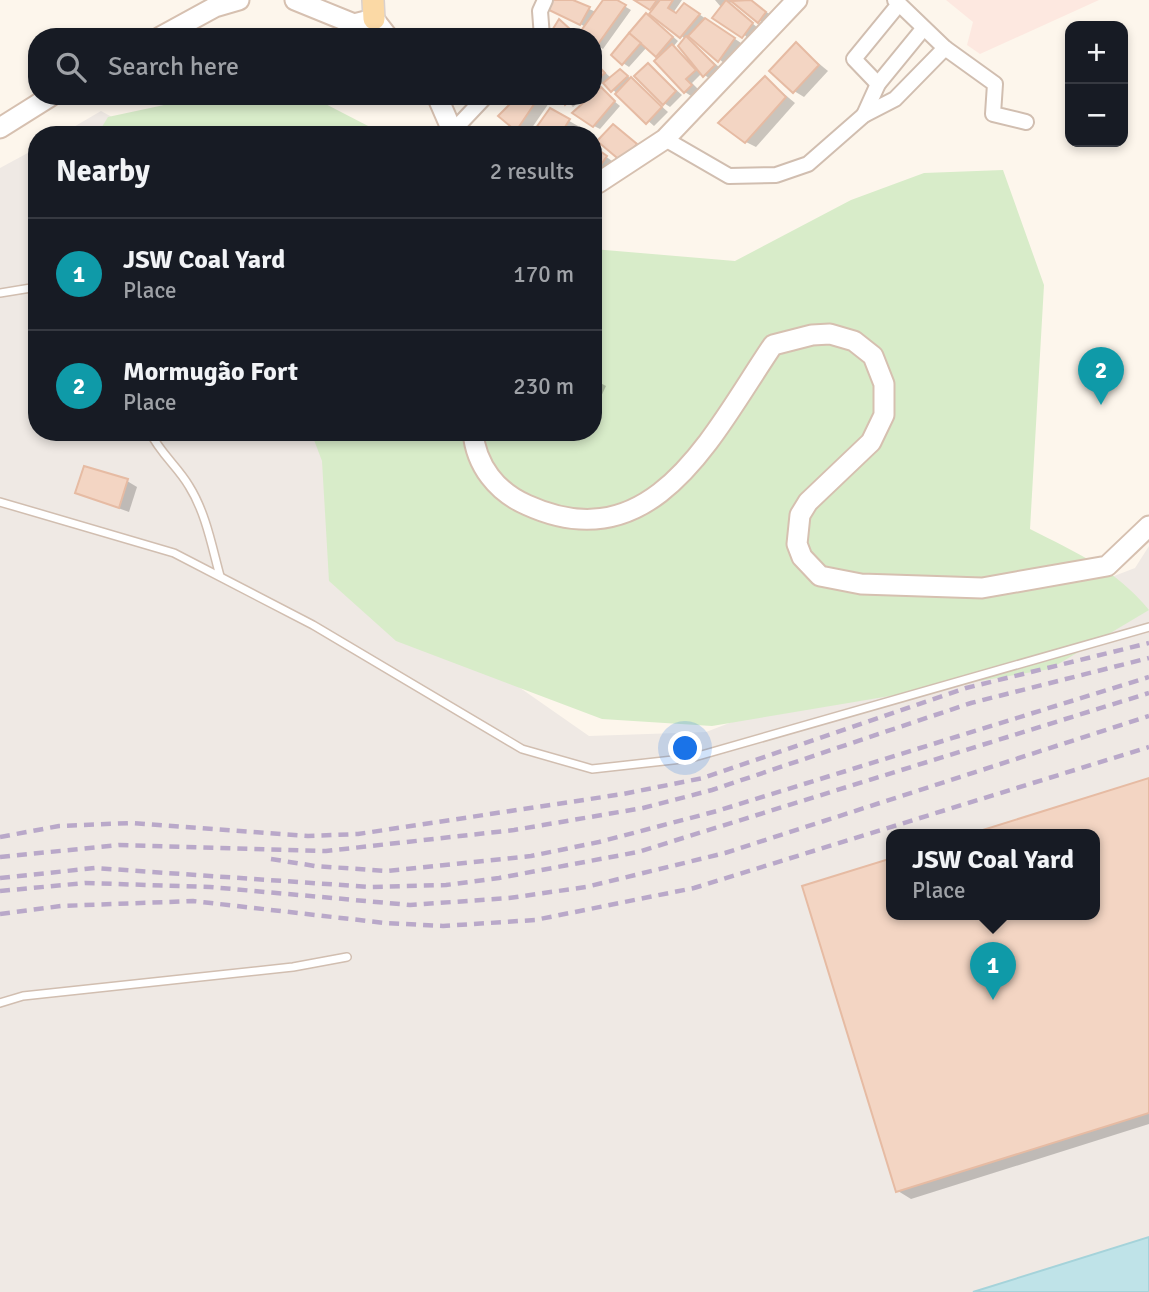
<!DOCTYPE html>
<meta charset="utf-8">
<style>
body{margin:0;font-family:Signika,sans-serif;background:#20242c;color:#f1f3f6}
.controls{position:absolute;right:21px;top:21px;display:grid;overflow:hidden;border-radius:14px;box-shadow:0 4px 10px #0003}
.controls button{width:63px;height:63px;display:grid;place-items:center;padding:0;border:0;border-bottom:2px solid #363941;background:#171b24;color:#f1f3f6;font:35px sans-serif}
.you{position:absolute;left:686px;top:749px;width:24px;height:24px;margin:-18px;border:5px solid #fff;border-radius:50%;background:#1a73e8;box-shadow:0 0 0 10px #1a73e833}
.badge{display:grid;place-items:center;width:46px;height:46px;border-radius:50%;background:#0b8043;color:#fff;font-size:23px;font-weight:700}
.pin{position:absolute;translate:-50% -58px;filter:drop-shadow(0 2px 4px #0008)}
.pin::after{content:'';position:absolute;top:37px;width:24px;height:21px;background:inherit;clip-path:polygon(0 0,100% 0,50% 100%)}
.popup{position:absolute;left:886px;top:829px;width:214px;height:91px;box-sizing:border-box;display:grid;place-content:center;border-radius:14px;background:#171b24;filter:drop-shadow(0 2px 5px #0005);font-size:23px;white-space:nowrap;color:#9ea1a6}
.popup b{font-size:26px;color:#f1f3f6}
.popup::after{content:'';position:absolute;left:50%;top:100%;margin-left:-14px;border:14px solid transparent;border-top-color:#171b24}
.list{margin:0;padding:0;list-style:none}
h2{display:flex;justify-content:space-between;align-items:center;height:91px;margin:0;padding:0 28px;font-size:30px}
h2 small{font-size:23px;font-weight:400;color:#9ea1a6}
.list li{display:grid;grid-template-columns:46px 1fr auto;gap:21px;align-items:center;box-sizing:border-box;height:112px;padding:0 28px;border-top:2px solid #363941}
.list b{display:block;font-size:26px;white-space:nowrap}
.list p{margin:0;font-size:23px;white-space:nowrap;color:#9ea1a6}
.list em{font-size:23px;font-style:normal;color:#9ea1a6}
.icon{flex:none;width:38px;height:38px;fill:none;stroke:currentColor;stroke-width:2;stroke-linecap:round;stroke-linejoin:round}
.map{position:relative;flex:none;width:1149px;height:1292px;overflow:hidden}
.search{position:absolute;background:#171b24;box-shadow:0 4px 10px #0003;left:28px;top:28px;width:574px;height:77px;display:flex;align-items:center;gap:18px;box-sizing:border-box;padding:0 24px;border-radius:28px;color:#9ea1a6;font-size:26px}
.panel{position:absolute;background:#171b24;box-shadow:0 4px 10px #0003;left:28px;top:126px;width:574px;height:315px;border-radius:28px}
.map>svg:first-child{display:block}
.commercial{fill:#fde8e0}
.industrial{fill:#efe9e4;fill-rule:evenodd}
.green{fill:#d8ecc9}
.water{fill:#bfe3e8;stroke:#a5d3da;stroke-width:2}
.shadow{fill:#0003}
.building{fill:#f3d5c3;stroke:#e6bba3;stroke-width:2}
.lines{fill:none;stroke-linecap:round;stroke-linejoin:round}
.lane-casing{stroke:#d1beb0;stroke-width:10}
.street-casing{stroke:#d1beb0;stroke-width:18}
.secondary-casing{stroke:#d6c0b0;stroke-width:23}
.primary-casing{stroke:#dad1cd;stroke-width:24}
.lane{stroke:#fff;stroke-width:7}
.street{stroke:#fff;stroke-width:14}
.secondary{stroke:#fff;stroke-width:19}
.primary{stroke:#fbd9a5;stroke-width:21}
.rail{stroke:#b9a8c9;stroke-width:4.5;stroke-dasharray:10 7;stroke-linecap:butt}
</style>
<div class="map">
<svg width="1149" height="1292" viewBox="0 0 1149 1292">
<rect width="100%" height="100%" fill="#fdf6ec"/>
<path class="commercial" d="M946,0H1099L980,54L967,45L973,22Z"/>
<g class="industrial">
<path d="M101,111L145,135H60Z"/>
<path d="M37,148V432H393L470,653L589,736L706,732L1135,568L1149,546V1237L973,1292H0V168ZM892,834H1094V914H892Z"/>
</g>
<g class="green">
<path d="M206,96H310L372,128L375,135H97L108,117Z"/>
<path d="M1003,170L1044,285L1030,529C1075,552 1117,570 1149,610L1050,669L712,726L602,719L396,641L329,581L322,461L311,432H593V249L735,261L851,200L924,173Z"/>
</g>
<path class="water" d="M1149,1237V1292H973Z"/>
<g class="shadow">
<path d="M554,0H568L596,12L605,0H614L631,10L603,49L593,43V37L580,35L586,27L556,12Z"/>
<path d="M637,0H682L673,13L677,15L690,8L741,43L725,64L690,35L688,39L721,69L710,79L702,73L692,83L698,89L691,96L685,92L661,57L647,47L629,67L623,63L653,19L678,41L673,47L687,59L689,57L686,40L654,10Z"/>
<path d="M715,0H750L772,16L766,25L733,0L729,4L758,28L749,40Z"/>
<path d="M559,21L577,34L575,37H550Z"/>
<path d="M796,45L828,71L804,97L794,91Z"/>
<path d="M593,61L612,79L623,72L668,112L654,126L604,82L593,91Z"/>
<path d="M648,65L682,95L670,107L664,103Z"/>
<path d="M765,78L795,103L756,147L746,142Z"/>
<path d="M601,90L620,106L600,129L594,126Z"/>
<path d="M513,96H542L549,103L527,135L501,116L516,100Z"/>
<path d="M563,96H586L573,107Z"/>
<path d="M550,110L578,126L573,135H533Z"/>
<path d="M593,147L612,161L599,180L593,177Z"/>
<path d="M593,379L606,386L598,403L593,401Z"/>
<path d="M127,481L137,487L129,512L77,493Z"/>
<path d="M1149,779V1124L911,1199L898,1191L892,914H1094Z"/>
</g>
<g class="building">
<path d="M552,0H573L590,7L580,25L547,9Z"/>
<path d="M603,0H617L626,5L596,47L593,37L578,35Z"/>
<path d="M634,0H657L650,10Z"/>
<path d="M660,0H673L668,8L676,13L684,3L700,14L680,38L649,14Z"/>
<path d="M726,0L753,23L742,38L712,18Z"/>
<path d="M751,0L766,12L758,23L731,1Z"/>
<path d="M646,13L673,37L656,57L629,33Z"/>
<path d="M705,18L735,38L718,62L688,36Z"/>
<path d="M559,19L571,30L567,37H548Z"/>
<path d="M629,33L641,43L622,65L611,55Z"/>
<path d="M686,36L715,65L703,77L678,46Z"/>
<path d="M796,42L819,65L793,93L769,71Z"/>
<path d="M672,44L696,70L686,79L692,85L684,93L654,61Z"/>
<path d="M593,60L605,73L593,82Z"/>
<path d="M648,63L676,91L663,105L634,76Z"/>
<path d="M620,69L628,76L611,92L603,83Z"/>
<path d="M765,76L786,97L745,143L718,123Z"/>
<path d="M631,77L662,107L646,124L615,94Z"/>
<path d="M601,87L615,101L593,127L572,113Z"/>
<path d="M511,96L539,97L516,131L498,116L514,100Z"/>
<path d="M560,96H576L565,105Z"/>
<path d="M550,108L570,119L560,135H531Z"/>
<path d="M613,124L637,144L622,162L597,141Z"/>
<path d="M593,146L607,156L593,176Z"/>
<path d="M84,466L128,479L119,508L75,493Z"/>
<path d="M1149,778V1113L896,1192L802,886L892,858V914H1094V834H970Z"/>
</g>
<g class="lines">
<g class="lane-casing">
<g id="lane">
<path d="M0,293L37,287"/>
<path d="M150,432C160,453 178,467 189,486C206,513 212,547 220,576"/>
<path d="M0,502L174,553L313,625L522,749L592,769L691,758L1149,627"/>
<path d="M0,1003L23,996L293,967L347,957"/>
</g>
</g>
<g class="street-casing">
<g id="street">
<path d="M895,0L945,48L995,84L993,114L1026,122"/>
<path d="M542,37L540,11L545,0"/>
<path d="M878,84L854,59L899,4"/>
<path d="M864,115L878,84L923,29"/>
<path d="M453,131L486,96"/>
<path d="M665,139L729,176L776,175L808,164L864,115L895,99L945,48"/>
</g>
</g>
<g class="secondary-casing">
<g id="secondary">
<path d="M295,0L354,24L374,19L388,37"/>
<path d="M160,37L215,7L239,0"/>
<path d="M437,96L454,135"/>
<path d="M0,128L51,96"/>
<path d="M593,182L598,183L665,139L797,0"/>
<path d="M473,432C476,466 497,492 527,505C654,563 713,433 773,345L812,335L830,334L854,341L873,356L884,384V415L871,442L808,502L800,515L797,544L802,557L820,576L861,584L982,588L1107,566L1149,526"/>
</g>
</g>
<g class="primary-casing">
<path id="primary" d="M373,0L374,19"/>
</g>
<use href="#lane" class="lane"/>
<use href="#street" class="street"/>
<use href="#secondary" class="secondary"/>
<use href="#primary" class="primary"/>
<g class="rail">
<path d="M0,837L59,826L132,823L308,836L358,834L623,794L703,778L966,688L1149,643"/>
<path d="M0,857L119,845L326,851L514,830L643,808L712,790L971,703L1149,658"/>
<path d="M271,859L315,866L387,871L531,856L599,842L717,811L1149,677"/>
<path d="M0,878L95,868L370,887L446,885L499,878L638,852L1149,693"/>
<path d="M0,891L85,883L210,887L410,905L509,898L586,887L725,853L1149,716"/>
<path d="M0,914L61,906L193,901L385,923L443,926L535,920L694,888L1149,747"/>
</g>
</g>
</svg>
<div class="controls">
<button>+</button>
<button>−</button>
</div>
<div class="you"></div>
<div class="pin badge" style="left:993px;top:1000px;background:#0f9aa8">1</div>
<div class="popup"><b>JSW Coal Yard</b>Place</div>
<div class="pin badge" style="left:1101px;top:405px;background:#0f9aa8">2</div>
<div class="search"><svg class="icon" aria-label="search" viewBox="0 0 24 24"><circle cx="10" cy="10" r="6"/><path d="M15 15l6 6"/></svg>Search here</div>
<section class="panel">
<h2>Nearby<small>2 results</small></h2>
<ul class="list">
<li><span class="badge" style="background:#0f9aa8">1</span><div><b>JSW Coal Yard</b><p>Place</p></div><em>170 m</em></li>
<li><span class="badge" style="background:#0f9aa8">2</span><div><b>Mormugão Fort</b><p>Place</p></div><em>230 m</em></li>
</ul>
</section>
</div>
